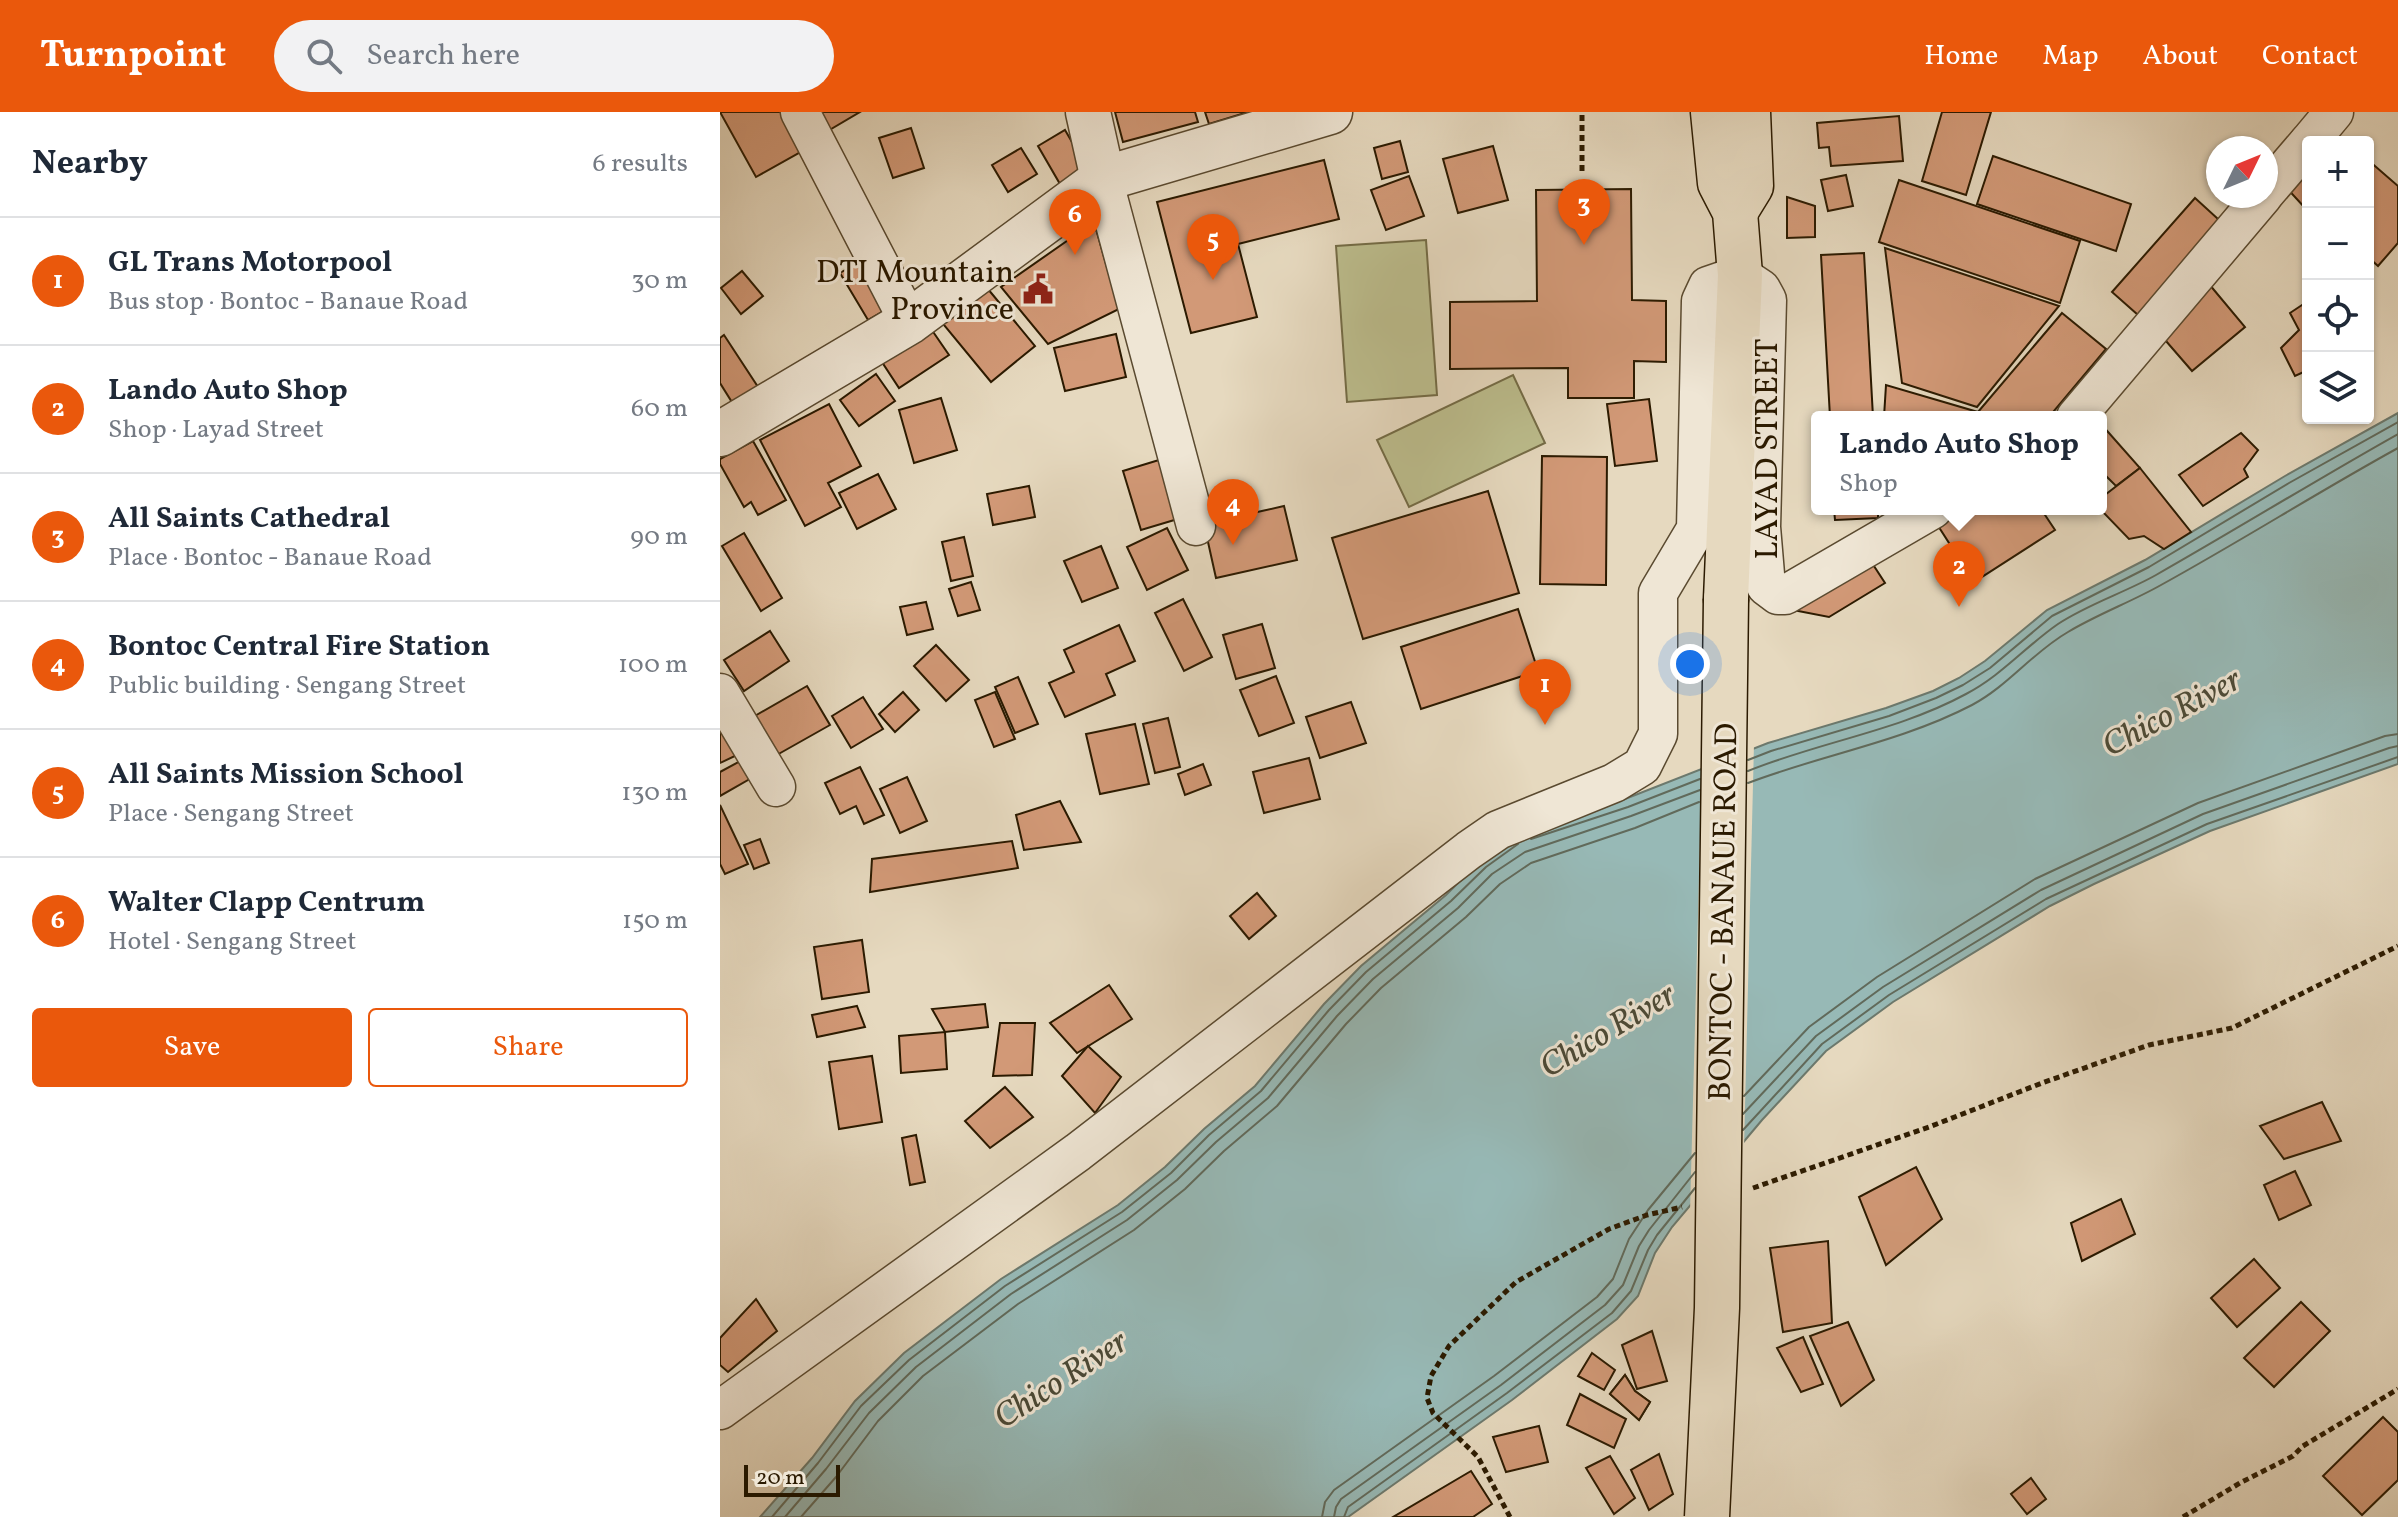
<!DOCTYPE html>
<meta charset="utf-8">
<style>
body{margin:0;font-family:Vollkorn,serif;background:#f2f2f3;color:#1f2937}
.controls{position:absolute;right:24px;top:24px;display:grid;overflow:hidden;border-radius:8px;box-shadow:0 2px 6px #0004}
.controls button{width:72px;height:72px;display:grid;place-items:center;padding:0;border:0;border-bottom:2px solid #e0e1e3;background:#fff;color:#1f2937;font:40px sans-serif}
.compass{position:absolute;left:1486px;top:24px;width:72px;height:72px;border-radius:50%;background:#fff;box-shadow:0 2px 6px #0004;rotate:47deg}
.scale{position:absolute;left:24px;bottom:20px;width:96px;box-sizing:border-box;padding-left:8px;border:4px solid #2b1a00;border-top:0;font-size:22px;line-height:28px;white-space:nowrap;color:#2b1a00;-webkit-text-stroke:6px #efe6d5;paint-order:stroke}
.you{position:absolute;left:970px;top:552px;width:28px;height:28px;margin:-20px;border:6px solid #fff;border-radius:50%;background:#1a73e8;box-shadow:0 0 0 12px #1a73e833}
.badge{display:grid;place-items:center;width:52px;height:52px;border-radius:50%;background:#ea580c;color:#fff;font-size:26px;font-weight:700}
.pin{position:absolute;translate:-50% -66px;filter:drop-shadow(0 2px 4px #0008)}
.pin::after{content:'';position:absolute;top:42px;width:28px;height:24px;background:inherit;clip-path:polygon(0 0,100% 0,50% 100%)}
.popup{position:absolute;left:1091px;top:299px;width:296px;height:104px;box-sizing:border-box;display:grid;place-content:center;border-radius:8px;background:#fff;filter:drop-shadow(0 2px 6px #0005);font-size:26px;white-space:nowrap;color:#747a83}
.popup b{font-size:30px;color:#1f2937}
.popup::after{content:'';position:absolute;left:50%;top:100%;margin-left:-16px;border:16px solid transparent;border-top-color:#fff}
.list{margin:0;padding:0;list-style:none}
h2{display:flex;justify-content:space-between;align-items:center;height:104px;margin:0;padding:0 32px;font-size:34px}
h2 small{font-size:26px;font-weight:400;color:#747a83}
.list li{display:grid;grid-template-columns:52px 1fr auto;gap:24px;align-items:center;box-sizing:border-box;height:128px;padding:0 32px;border-top:2px solid #e0e1e3}
.list b{display:block;font-size:30px;white-space:nowrap}
.list p{margin:0;font-size:26px;white-space:nowrap;color:#747a83}
.list em{font-size:26px;font-style:normal;color:#747a83}
.actions{display:flex;gap:16px;padding:24px 32px}
.actions a{flex:1;padding:18px 0;border:2px solid #ea580c;border-radius:8px;text-align:center;font-size:28px;color:#ea580c}
.actions .main{background:#ea580c;color:#fff}
.icon{flex:none;width:44px;height:44px;fill:none;stroke:currentColor;stroke-width:2;stroke-linecap:round;stroke-linejoin:round}
.map{position:relative;flex:none;width:1678px;height:1405px;overflow:hidden}
header{display:flex;align-items:center;gap:48px;box-sizing:border-box;height:112px;padding:0 40px;background:#ea580c;color:#fff}
header strong{font-size:38px}
nav{display:flex;gap:44px;margin-inline-start:auto;font-size:28px}
.search{width:560px;height:72px;background:#f2f2f3;display:flex;align-items:center;gap:20px;box-sizing:border-box;padding:0 28px;border-radius:44px;color:#747a83;font-size:30px}
main{display:flex}
aside{flex:1;background:#fff}
.map>svg:first-child{display:block}
.green{fill:#bcbd8d;stroke:#746c46;stroke-width:2}
.water{fill:#97b9b6;stroke:#6c796d;stroke-width:2}
.pier{fill:#e6d9bf}
.lines{fill:none;stroke-linecap:round;stroke-linejoin:round}
.shore{stroke:#616a5b;stroke-width:2}
.building{fill:#d29977;stroke:#2b1a00;stroke-width:2}
.minor-casing{stroke:#5a4a30;stroke-width:41}
.tertiary-casing{stroke:#5a4a30;stroke-width:47}
.primary-casing{stroke:#2b1a00;stroke-width:47}
.path{stroke:#2b1a00;stroke-width:5;stroke-dasharray:6 4;stroke-linecap:butt}
.minor{stroke:#efe6d5;stroke-width:38}
.tertiary{stroke:#efe6d5;stroke-width:44}
.primary{stroke:#e6d9bf;stroke-width:44}
.primary-bridge-casing{stroke:#2b1a00;stroke-width:47;stroke-linecap:butt}
.primary-bridge{stroke:#e6d9bf;stroke-width:44}
.labels{text-anchor:middle;stroke-width:6;stroke-linejoin:round;paint-order:stroke}
.poi-label{font-size:32px;fill:#2b1a00;stroke:#efe6d5;text-anchor:end}
.street-label{font-size:32px;fill:#2b1a00;stroke:#efe6d5}
.water-label{font-size:34px;font-style:italic;fill:#4b4a37;stroke:#efe6d5}
</style>
<header>
<strong>Turnpoint</strong>
<div class="search"><svg class="icon" aria-label="search" viewBox="0 0 24 24"><circle cx="10" cy="10" r="6"/><path d="M15 15l6 6"/></svg>Search here</div>
<nav><a>Home</a><a>Map</a><a>About</a><a>Contact</a></nav>
</header>
<main>
<aside>
<h2>Nearby<small>6 results</small></h2>
<ul class="list">
<li><span class="badge">1</span><div><b>GL Trans Motorpool</b><p>Bus stop · Bontoc - Banaue Road</p></div><em>30 m</em></li>
<li><span class="badge">2</span><div><b>Lando Auto Shop</b><p>Shop · Layad Street</p></div><em>60 m</em></li>
<li><span class="badge">3</span><div><b>All Saints Cathedral</b><p>Place · Bontoc - Banaue Road</p></div><em>90 m</em></li>
<li><span class="badge">4</span><div><b>Bontoc Central Fire Station</b><p>Public building · Sengang Street</p></div><em>100 m</em></li>
<li><span class="badge">5</span><div><b>All Saints Mission School</b><p>Place · Sengang Street</p></div><em>130 m</em></li>
<li><span class="badge">6</span><div><b>Walter Clapp Centrum</b><p>Hotel · Sengang Street</p></div><em>150 m</em></li>
</ul>
<div class="actions"><a class="main">Save</a><a>Share</a></div>
</aside>
<div class="map">
<svg width="1678" height="1405" viewBox="0 0 1678 1405">
<rect width="100%" height="100%" fill="#e6d9bf"/>
<filter id="stains"><feTurbulence type="fractalNoise" baseFrequency=".0025" numOctaves="4"/><feColorMatrix values="0 0 0 0 .2 0 0 0 0 .09 0 0 0 0 .02 0 0 0 .5 -.17"/></filter>
<radialGradient id="worn" r=".72"><stop offset=".6" stop-color="#630" stop-opacity="0"/><stop offset="1" stop-color="#630" stop-opacity=".3"/></radialGradient>
<g class="green">
<path d="M706,128L717,283L627,290L616,134Z"/>
<path d="M793,263L825,331L689,395L657,328Z"/>
</g>
<path class="water" d="M1678,301V652L1490,719L1374,772L1330,794L1173,890L1106,939L1042,1008L952,1115L935,1141L918,1184L897,1207L792,1288L628,1405H40L92,1346L135,1289L184,1241L281,1167L398,1093L445,1055L484,1017L535,974L604,892L641,854L726,783L761,748L797,724L905,687L1048,631L1166,596L1213,579L1239,566L1265,549L1327,498L1425,448L1565,364Z"/>
<path class="pier" d="M1034,632L1024,1036L970,1100L982,653Z"/>
<g class="lines">
<g class="shore">
<path d="M1028,648L1051,639L1169,604L1216,586L1243,573L1270,556L1332,504L1429,455L1569,371L1678,310"/>
<path d="M1028,659C1099,630 1178,619 1246,582C1281,564 1306,534 1338,512C1368,492 1404,481 1436,463C1517,417 1596,368 1678,322"/>
<path d="M1028,671C1101,643 1181,630 1252,593C1288,574 1313,540 1348,520C1378,502 1411,490 1441,473C1521,429 1598,380 1678,336"/>
<path d="M811,727L908,695L980,667"/>
<path d="M1024,984L1089,915L1157,865L1315,767L1478,691L1665,624L1678,622"/>
<path d="M1023,1002L1096,924L1163,875L1321,778L1483,702L1669,636L1678,634"/>
<path d="M1023,1018L1102,932L1169,883L1326,787L1487,712L1678,645"/>
<path d="M52,1405L98,1351L141,1294L189,1248L285,1174L402,1100L451,1061L489,1023L541,979L609,898L646,860L731,789L766,755L798,732"/>
<path d="M65,1405L106,1357L149,1301L196,1255L291,1182L407,1108L457,1068L496,1030L548,986L617,904L653,867L738,796L772,762L805,740L911,704L980,678"/>
<path d="M81,1405L116,1365L158,1309L203,1264L298,1192L414,1118L465,1077L504,1039L557,994L626,912L661,876L746,805L780,772L811,751L915,716L979,690"/>
<path d="M602,1405L605,1390L614,1378L774,1264L877,1185L893,1167L909,1127L928,1098L975,1041"/>
<path d="M614,1405L616,1395L621,1387L781,1273L885,1193L903,1173L919,1134L929,1118L975,1060"/>
<path d="M624,1405L628,1395L787,1281L892,1201L911,1179L928,1138L937,1123L975,1076"/>
</g>
</g>
<g class="building">
<path d="M0,0H63L84,38L36,65Z"/>
<path d="M87,0H140L101,23Z"/>
<path d="M395,0H475L478,10L403,30Z"/>
<path d="M485,0H528L489,12Z"/>
<path d="M1222,0H1271L1246,83L1202,69Z"/>
<path d="M1179,4L1183,49L1111,54L1109,35L1099,36L1097,11Z"/>
<path d="M191,16L204,56L173,66L159,26Z"/>
<path d="M345,18L367,56L340,72L318,34Z"/>
<path d="M680,29L688,60L662,67L654,36Z"/>
<path d="M773,34L788,88L738,101L723,47Z"/>
<path d="M301,36L317,62L288,80L272,53Z"/>
<path d="M1273,44L1411,92L1396,139L1257,92Z"/>
<path d="M604,48L619,107L518,132L537,205L471,221L437,90Z"/>
<path d="M1648,48L1678,74V131L1658,154L1648,145Z"/>
<path d="M1588,55V95L1586,97L1564,73Z"/>
<path d="M1126,63L1133,94L1108,99L1101,68Z"/>
<path d="M689,64L704,104L666,118L651,78Z"/>
<path d="M1179,68L1360,129L1340,191L1159,130Z"/>
<path d="M911,77L912,188L946,189V250L914,249V286H848V256L730,257V190L817,189L816,78Z"/>
<path d="M1067,85L1095,94V125L1067,126Z"/>
<path d="M1475,86L1509,117L1426,210L1392,180Z"/>
<path d="M374,110L399,197L328,232L281,175Z"/>
<path d="M1165,136L1339,194L1257,295L1182,271Z"/>
<path d="M1144,141L1153,305H1110L1101,143Z"/>
<path d="M147,145L174,193L148,208L120,161Z"/>
<path d="M22,159L43,184L21,202L1,176Z"/>
<path d="M263,171L315,234L271,270L219,207Z"/>
<path d="M1489,172L1525,215L1472,259L1439,221Z"/>
<path d="M1588,189V258L1575,264L1561,236L1579,218L1570,201Z"/>
<path d="M1342,201L1386,237L1329,305H1164L1166,273L1258,300Z"/>
<path d="M207,211L229,243L179,276L158,244Z"/>
<path d="M396,222L406,265L345,279L334,236Z"/>
<path d="M4,223L40,278L15,295L0,271V226Z"/>
<path d="M156,262L175,289L139,314L120,288Z"/>
<path d="M221,286L237,338L194,351L179,298Z"/>
<path d="M929,287L937,349L895,354L887,292Z"/>
<path d="M109,292L141,354L108,371L121,395L85,414L40,328Z"/>
<path d="M1381,312L1420,356L1396,374L1381,359Z"/>
<path d="M1521,321L1538,338L1524,357L1528,365L1483,394L1459,363Z"/>
<path d="M33,329L66,388L38,403L31,390L24,395L0,352V347Z"/>
<path d="M452,344L471,403L421,418L403,359Z"/>
<path d="M822,344L887,345L886,473L820,472Z"/>
<path d="M1420,356L1471,420L1444,437L1424,424L1409,427L1380,397L1381,386Z"/>
<path d="M158,362L176,397L137,417L119,381Z"/>
<path d="M309,374L315,405L273,413L267,382Z"/>
<path d="M768,379L799,481L643,527L612,426Z"/>
<path d="M564,394L577,448L496,466L484,412Z"/>
<path d="M1114,397H1158V406L1115,408Z"/>
<path d="M1234,397H1321L1335,418L1254,470L1215,409Z"/>
<path d="M447,416L468,458L427,478L407,435Z"/>
<path d="M24,421L62,486L41,499L2,434Z"/>
<path d="M244,425L253,464L231,469L222,430Z"/>
<path d="M381,434L398,476L362,490L344,449Z"/>
<path d="M1152,451L1165,471L1109,505L1073,498Z"/>
<path d="M251,470L260,498L238,504L229,477Z"/>
<path d="M463,487L492,545L464,559L435,501Z"/>
<path d="M206,490L213,517L187,523L180,495Z"/>
<path d="M798,497L818,559L701,597L681,535Z"/>
<path d="M542,512L555,556L516,567L503,523Z"/>
<path d="M399,513L415,549L386,562L395,583L345,605L329,571L354,560L344,538Z"/>
<path d="M50,519L69,549L24,579L4,548Z"/>
<path d="M216,533L249,568L226,589L194,554Z"/>
<path d="M556,564L574,611L539,624L520,578Z"/>
<path d="M298,565L318,612L295,621L275,575Z"/>
<path d="M87,574L110,613L55,644L33,605Z"/>
<path d="M183,580L199,598L175,620L159,602Z"/>
<path d="M275,580L295,627L274,635L255,588Z"/>
<path d="M143,585L163,617L131,636L112,604Z"/>
<path d="M631,590L646,631L600,646L586,605Z"/>
<path d="M448,606L460,655L435,661L423,612Z"/>
<path d="M415,612L429,672L380,682L366,622Z"/>
<path d="M5,618L17,643L0,651V621Z"/>
<path d="M589,646L600,687L544,701L533,660Z"/>
<path d="M24,647L35,664L0,684V660Z"/>
<path d="M483,652L491,673L465,683L458,662Z"/>
<path d="M140,655L164,703L144,712L136,694L120,702L105,671Z"/>
<path d="M187,665L207,709L180,721L160,677Z"/>
<path d="M340,689L361,730L304,738L296,703Z"/>
<path d="M0,693L28,752L5,762L0,752Z"/>
<path d="M40,727L49,751L34,757L24,733Z"/>
<path d="M292,729L298,756L150,780L152,747Z"/>
<path d="M537,781L556,804L529,827L510,804Z"/>
<path d="M142,828L149,880L102,887L94,835Z"/>
<path d="M389,873L412,907L357,941L330,911Z"/>
<path d="M265,892L268,915L225,920L212,897Z"/>
<path d="M137,894L145,915L97,925L92,903Z"/>
<path d="M280,911H315L312,963L273,964Z"/>
<path d="M225,920L227,957L181,961L179,924Z"/>
<path d="M368,934L401,965L375,1001L342,964Z"/>
<path d="M152,944L162,1010L119,1017L109,950Z"/>
<path d="M285,975L313,1005L270,1036L245,1009Z"/>
<path d="M1602,990L1621,1029L1564,1047L1540,1014Z"/>
<path d="M196,1023L205,1070L190,1073L182,1026Z"/>
<path d="M1196,1055L1222,1107L1166,1153L1139,1085Z"/>
<path d="M1575,1059L1591,1093L1559,1108L1544,1073Z"/>
<path d="M1401,1087L1415,1122L1362,1149L1351,1111Z"/>
<path d="M1108,1129L1112,1211L1063,1220L1050,1136Z"/>
<path d="M1534,1147L1560,1176L1517,1215L1491,1186Z"/>
<path d="M36,1187L57,1219L8,1260L0,1253V1226Z"/>
<path d="M1581,1190L1610,1219L1554,1275L1524,1246Z"/>
<path d="M1128,1210L1154,1268L1121,1294L1090,1224Z"/>
<path d="M932,1219L947,1269L917,1277L902,1233Z"/>
<path d="M1083,1225L1103,1272L1081,1280L1057,1236Z"/>
<path d="M872,1241L895,1258L884,1278L858,1264Z"/>
<path d="M905,1263L915,1279L930,1290L919,1308L890,1282Z"/>
<path d="M905,1263L915,1279L930,1290L919,1308L890,1282Z"/>
<path d="M860,1282L906,1307L894,1336L847,1313Z"/>
<path d="M1663,1305L1678,1320V1368L1642,1403L1603,1364Z"/>
<path d="M819,1314L828,1350L786,1360L773,1325Z"/>
<path d="M939,1342L953,1382L929,1398L911,1358Z"/>
<path d="M890,1344L915,1386L894,1402L866,1356Z"/>
<path d="M751,1359L772,1392L753,1405H673Z"/>
<path d="M1311,1366L1326,1387L1307,1402L1291,1382Z"/>
</g>
<g class="lines">
<g class="minor-casing">
<g id="minor">
<path d="M80,0L189,210"/>
<path d="M1589,30L1614,0"/>
<path d="M383,67L476,414"/>
<path d="M1546,80L1588,31"/>
<path d="M1356,305L1543,84"/>
<path d="M0,581L56,675"/>
<path d="M0,1298L358,1040L749,738L778,718L894,671L922,654L938,622V481L976,417L981,189L988,174L1020,163L1041,177L1047,188L1041,415L1046,474L1058,483H1065L1213,397"/>
</g>
</g>
<g class="tertiary-casing">
<g id="tertiary">
<path d="M368,0L383,67"/>
<path d="M0,322L189,210L383,67L610,0"/>
</g>
</g>
<g class="primary-casing">
<g id="primary">
<path d="M993,0L1000,71L1015,100L1020,163L1006,487"/>
<path d="M1015,100L1031,74L1028,0"/>
</g>
</g>
<g class="path">
<path d="M862,59V0"/>
<path d="M1033,1076L1209,1015L1322,971L1429,933L1512,916L1678,834"/>
<path d="M790,1405L758,1345L713,1301L707,1286L711,1264L729,1234L796,1170L889,1117L927,1103L962,1095"/>
<path d="M1463,1405L1520,1371L1573,1344L1583,1334L1678,1277"/>
</g>
<use href="#minor" class="minor"/>
<use href="#tertiary" class="tertiary"/>
<use href="#primary" class="primary"/>
<g class="primary-bridge-casing">
<path id="primary-bridge" d="M987,1405L997,1196L1006,487"/>
</g>
<use href="#primary-bridge" class="primary-bridge"/>
</g>
<defs>
<g id="civic-bare" transform="scale(2.4)"><path d="M-.6-6.5H3V-4.5H.6V-3L4-1V1h2V6H-6V1h2V-1L-.6-3ZM-1.2 2.5V6h2.4V2.5Z" fill="#8f2418" stroke="#efe6d5" stroke-width="2.5" paint-order="stroke"/></g>
</defs>
<g fill-rule="evenodd">
<use href="#civic-bare" x="318" y="177"/>
</g>
<g class="labels">
<g class="poi-label">
<text x="294" y="170">DTI Mountain<tspan x="294" dy="37">Province</tspan></text>
</g>
<g class="street-label">
<text transform="translate(1046 337) rotate(-90)" y="11">LAYAD STREET</text>
<text transform="translate(1002 800) rotate(-89)" y="11">BONTOC - BANAUE ROAD</text>
</g>
<g class="water-label">
<text transform="translate(1451 599) rotate(-28)" y="12">Chico River</text>
<text transform="translate(887 917) rotate(-31)" y="12">Chico River</text>
<text transform="translate(340 1266) rotate(-33)" y="12">Chico River</text>
</g>
</g>
<rect width="100%" height="100%" filter="url(#stains)"/>
<rect width="100%" height="100%" fill="url(#worn)"/>
</svg>
<div class="controls">
<button>+</button>
<button>−</button>
<button><svg class="icon" aria-label="locate" viewBox="0 0 24 24"><circle cx="12" cy="12" r="6"/><path d="M12 2v4M12 18v4M2 12h4M18 12h4"/></svg></button>
<button><svg class="icon" aria-label="layers" viewBox="0 0 24 24"><path d="M12 4l9 5-9 5-9-5zM3 14l9 5 9-5"/></svg></button>
</div>
<svg class="compass" viewBox="-18 -18 36 36"><path d="M0-13l5 13h-10z" fill="#e53935"/><path d="M0 13l5-13h-10z" fill="#747a83"/></svg>
<div class="scale">20 m</div>
<div class="you"></div>
<div class="pin badge" style="left:825px;top:613px">1</div>
<div class="pin badge" style="left:1239px;top:495px">2</div>
<div class="popup"><b>Lando Auto Shop</b>Shop</div>
<div class="pin badge" style="left:864px;top:133px">3</div>
<div class="pin badge" style="left:513px;top:433px">4</div>
<div class="pin badge" style="left:493px;top:168px">5</div>
<div class="pin badge" style="left:355px;top:143px">6</div>
</div>
</main>
